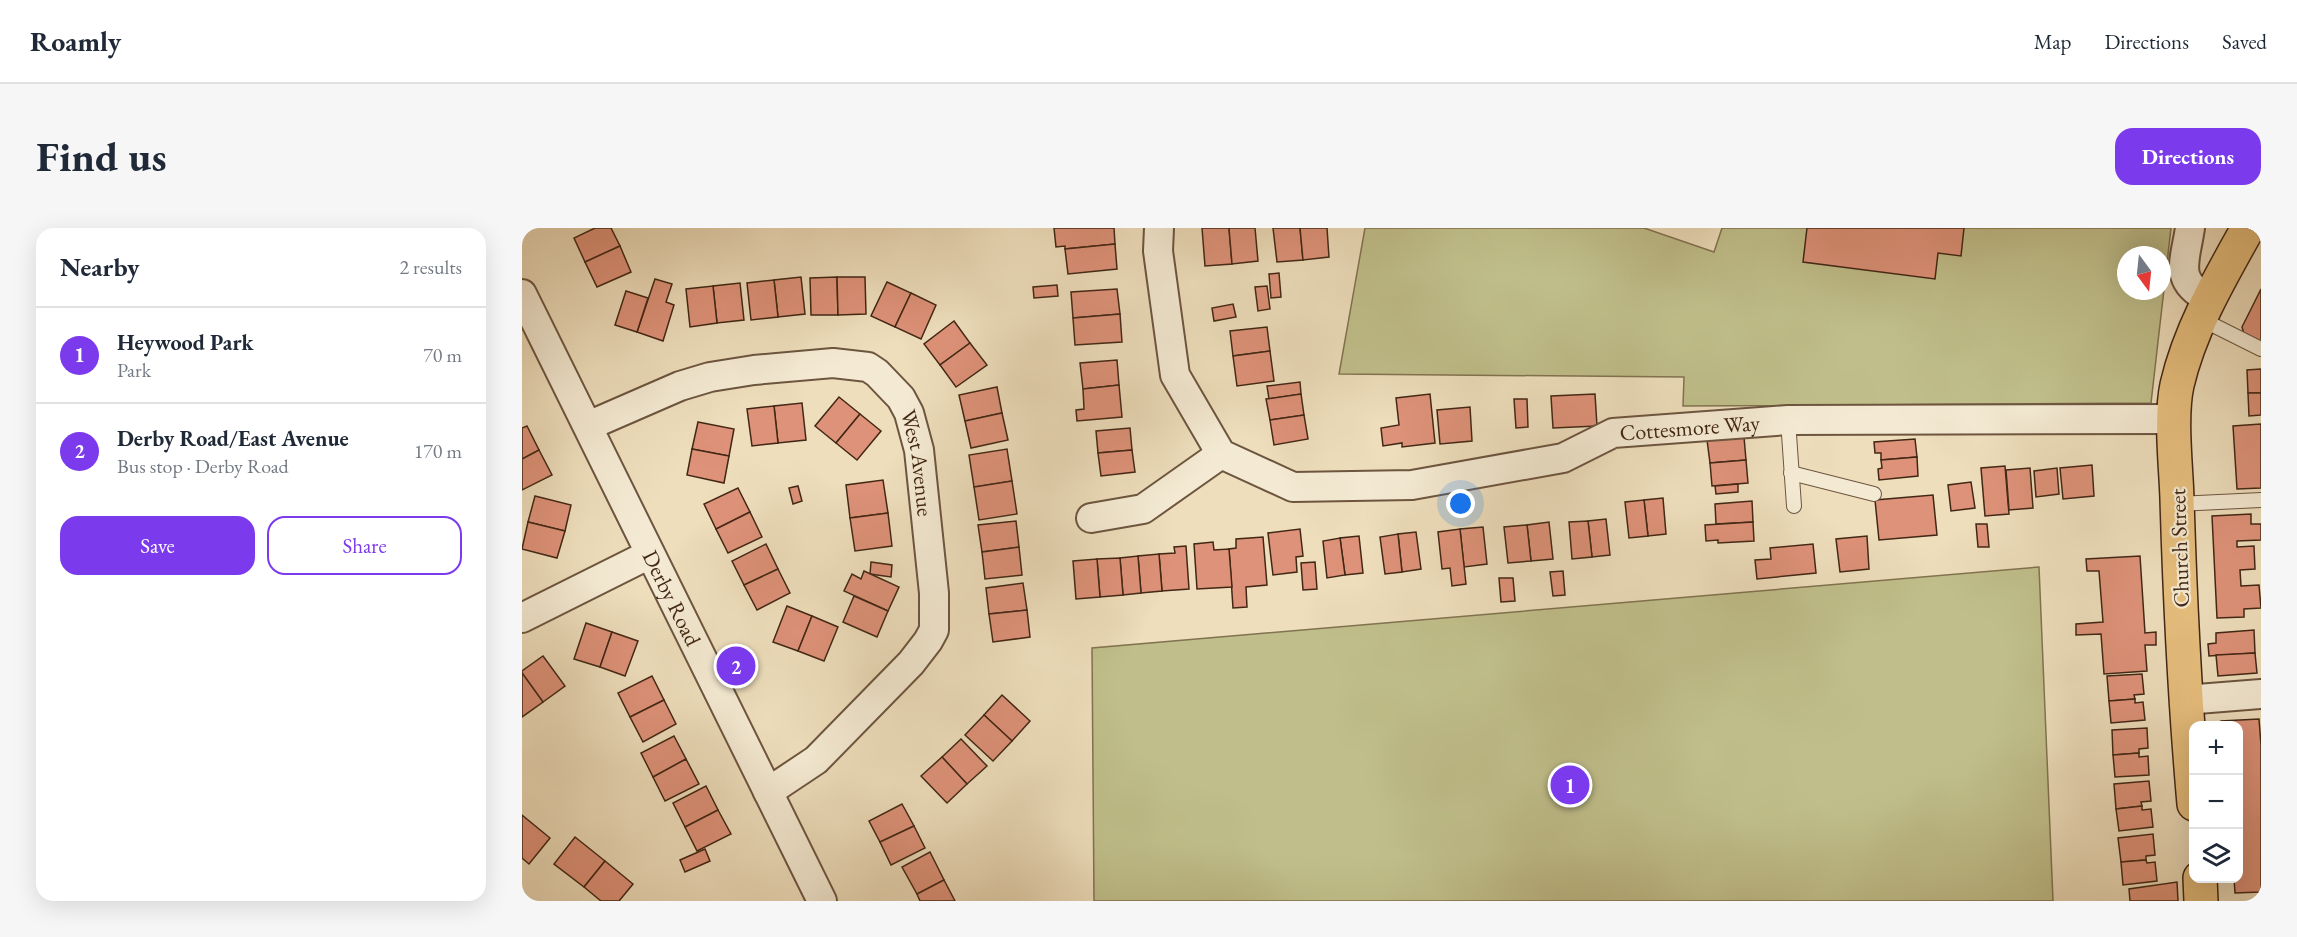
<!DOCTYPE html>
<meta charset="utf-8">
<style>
body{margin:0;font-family:"EB Garamond",serif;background:#f6f6f7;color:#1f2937}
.controls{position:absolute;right:18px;bottom:18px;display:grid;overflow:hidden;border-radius:12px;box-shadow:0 6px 24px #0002}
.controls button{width:54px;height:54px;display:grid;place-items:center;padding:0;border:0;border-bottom:2px solid #e0e1e3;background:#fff;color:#1f2937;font:30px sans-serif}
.compass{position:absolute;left:1595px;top:18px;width:54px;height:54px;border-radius:50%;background:#fff;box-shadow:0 6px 24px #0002;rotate:165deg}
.you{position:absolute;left:939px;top:276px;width:21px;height:21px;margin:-15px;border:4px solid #fff;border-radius:50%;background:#1a73e8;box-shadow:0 0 0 9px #1a73e833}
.badge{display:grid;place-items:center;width:39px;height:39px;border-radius:50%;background:#7c3aed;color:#fff;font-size:20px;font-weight:700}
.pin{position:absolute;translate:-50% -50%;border:3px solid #fff;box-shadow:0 2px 6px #0006}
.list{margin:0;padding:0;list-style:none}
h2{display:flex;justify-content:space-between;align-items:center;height:78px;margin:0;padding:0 24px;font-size:26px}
h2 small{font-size:20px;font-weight:400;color:#747a83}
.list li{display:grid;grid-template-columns:39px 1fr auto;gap:18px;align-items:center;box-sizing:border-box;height:96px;padding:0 24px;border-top:2px solid #e0e1e3}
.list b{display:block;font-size:22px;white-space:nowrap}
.list p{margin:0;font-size:20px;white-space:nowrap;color:#747a83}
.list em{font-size:20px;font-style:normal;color:#747a83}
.actions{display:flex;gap:12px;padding:18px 24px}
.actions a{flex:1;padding:14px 0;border:2px solid #7c3aed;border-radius:18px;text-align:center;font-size:21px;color:#7c3aed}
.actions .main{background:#7c3aed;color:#fff}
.icon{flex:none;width:33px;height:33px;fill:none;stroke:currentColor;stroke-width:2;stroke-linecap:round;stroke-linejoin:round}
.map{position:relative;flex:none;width:1739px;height:673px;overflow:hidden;border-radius:18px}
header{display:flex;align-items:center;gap:36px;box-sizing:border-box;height:84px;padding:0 30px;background:#fff;border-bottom:2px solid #e0e1e3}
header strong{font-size:28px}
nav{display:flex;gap:33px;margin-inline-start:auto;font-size:21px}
.intro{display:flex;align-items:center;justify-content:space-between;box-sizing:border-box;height:144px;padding:0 36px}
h1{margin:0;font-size:42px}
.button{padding:15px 27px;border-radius:18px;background:#7c3aed;color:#fff;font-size:21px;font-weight:700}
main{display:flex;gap:36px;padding:0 36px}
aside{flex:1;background:#fff;border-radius:18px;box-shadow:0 6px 24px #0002}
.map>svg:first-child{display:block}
.green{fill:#c0bf8b;stroke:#817350;stroke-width:1.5;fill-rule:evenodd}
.building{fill:#de9279;stroke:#422715;stroke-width:1.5}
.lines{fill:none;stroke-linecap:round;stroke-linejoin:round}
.service-casing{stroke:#6d553f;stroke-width:16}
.minor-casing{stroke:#6d553f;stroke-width:32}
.primary-casing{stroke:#422715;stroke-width:36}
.service{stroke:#f4ead3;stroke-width:14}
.minor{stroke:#f4ead3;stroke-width:28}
.primary{stroke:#e7bf7e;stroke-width:33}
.labels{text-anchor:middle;stroke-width:4.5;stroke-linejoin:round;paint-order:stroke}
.street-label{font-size:22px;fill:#422715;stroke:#f4ead3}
</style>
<header>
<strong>Roamly</strong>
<nav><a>Map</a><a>Directions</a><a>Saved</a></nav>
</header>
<div class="intro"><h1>Find us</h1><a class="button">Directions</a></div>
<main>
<aside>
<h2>Nearby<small>2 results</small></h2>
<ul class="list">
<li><span class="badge">1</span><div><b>Heywood Park</b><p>Park</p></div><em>70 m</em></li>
<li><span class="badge">2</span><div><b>Derby Road/East Avenue</b><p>Bus stop · Derby Road</p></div><em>170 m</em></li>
</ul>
<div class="actions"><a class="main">Save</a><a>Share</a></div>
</aside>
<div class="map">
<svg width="1739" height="673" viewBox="0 0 1739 673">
<rect width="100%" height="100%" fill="#eedebc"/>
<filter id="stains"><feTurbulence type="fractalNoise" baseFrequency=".00333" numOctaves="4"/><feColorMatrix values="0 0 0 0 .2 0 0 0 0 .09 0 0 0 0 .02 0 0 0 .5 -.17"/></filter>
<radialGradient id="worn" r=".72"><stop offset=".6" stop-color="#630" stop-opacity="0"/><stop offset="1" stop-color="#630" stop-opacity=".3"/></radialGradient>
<g class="green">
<path d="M843,0H1122L1192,24L1200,0H1649L1629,175L1161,178L1162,149L817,146ZM1604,27H1640V63H1604Z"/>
<path d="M1517,339L1531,673H572L570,420Z"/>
</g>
<g class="building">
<path d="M73,0H89L98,18L63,34L52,10Z"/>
<path d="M532,0H592L593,16L543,21V18L534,19Z"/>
<path d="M680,0H707L710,36L683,38Z"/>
<path d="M707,0H733L736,33L710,36Z"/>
<path d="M751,0H778L781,32L755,34Z"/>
<path d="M778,0H805L807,29L781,32Z"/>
<path d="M1285,0H1442L1439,28L1416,25L1413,51L1281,34Z"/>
<path d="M593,16L595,41L546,46L543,21Z"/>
<path d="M98,18L109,44L75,59L63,34Z"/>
<path d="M757,45L759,69L749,70L747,46Z"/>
<path d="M279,49L283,86L256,89L252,52Z"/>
<path d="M315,49L316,87H289L288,50Z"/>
<path d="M315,49H343L344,86L316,87Z"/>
<path d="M133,51L150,56L144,74L152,77L141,113L115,104Z"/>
<path d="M252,52L256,89L229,92L225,55Z"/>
<path d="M365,54L389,65L373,99L349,88Z"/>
<path d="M218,55L222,92L195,95L191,58Z"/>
<path d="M535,57L536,68L512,70L511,59Z"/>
<path d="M191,58L195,95L168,99L164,61Z"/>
<path d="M745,58L748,81L736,83L733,59Z"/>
<path d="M595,61L598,86L551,90L549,64Z"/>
<path d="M1739,61V114L1722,106L1720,99Z"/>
<path d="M104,63L126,70L115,104L93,97Z"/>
<path d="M389,65L414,77L399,111L373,99Z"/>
<path d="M711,76L714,89L692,93L690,80Z"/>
<path d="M598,86L600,114L553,117L551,90Z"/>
<path d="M432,93L448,115L418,137L402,116Z"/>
<path d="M745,99L748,123L711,128L708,103Z"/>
<path d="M448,115L465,137L434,159L418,137Z"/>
<path d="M748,123L752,153L715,158L711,128Z"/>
<path d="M595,132L597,157L561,161L558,135Z"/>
<path d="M1739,141V165H1726L1725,142Z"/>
<path d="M778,154L779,166L747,171L745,158Z"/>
<path d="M597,157L600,189L555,193L554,182L562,181L561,161Z"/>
<path d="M475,159L480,185L443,193L437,167Z"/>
<path d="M1726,165H1739V187L1727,188Z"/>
<path d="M779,166L782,187L748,192L744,171Z"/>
<path d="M908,166L913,215L880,219V215L861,218L859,200L877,197L874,170Z"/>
<path d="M1073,166L1075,198L1031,200L1029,168Z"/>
<path d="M317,169L338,186L314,215L293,198Z"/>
<path d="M992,171H1005L1006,199L994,200Z"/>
<path d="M280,175L284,212L256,215L252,178Z"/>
<path d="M252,178L256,215L230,218L225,181Z"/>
<path d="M948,179L950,213L918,216L915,182Z"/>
<path d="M480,185L486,212L449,220L443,193Z"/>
<path d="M338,186L359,203L335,232L314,215Z"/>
<path d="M782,187L786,211L752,217L748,192Z"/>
<path d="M176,194L212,201L207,228L170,221Z"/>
<path d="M1739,196V260L1715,261L1711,198Z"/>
<path d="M5,198L17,222L0,231V200Z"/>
<path d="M608,200L610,222L576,225L574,203Z"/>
<path d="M1222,209L1224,232L1188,235L1185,212Z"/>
<path d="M1393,211L1395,229L1359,232V225H1353L1352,214Z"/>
<path d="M170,221L207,228L202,255L165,247Z"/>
<path d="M485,221L490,253L452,259L447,227Z"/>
<path d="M17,222L30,247L0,262V231Z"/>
<path d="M610,222L613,244L579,248L576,225Z"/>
<path d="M1395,229L1396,248L1357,252L1356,241L1360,240L1359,232Z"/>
<path d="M1224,232L1226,255L1190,258L1188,235Z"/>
<path d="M1570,237L1572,268L1541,271L1538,240Z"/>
<path d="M1483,238L1487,286L1463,288L1459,240Z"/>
<path d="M1508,240L1511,280L1487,282L1484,242Z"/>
<path d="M1535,240L1537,266L1514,269L1512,243Z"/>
<path d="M361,252L366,285L328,290L324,257Z"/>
<path d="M490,253L495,286L457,292L452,259Z"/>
<path d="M1449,254L1453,280L1429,283L1426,257Z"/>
<path d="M1216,256V264L1194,266L1193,258Z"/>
<path d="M276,258L280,273L271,276L267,260Z"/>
<path d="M216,260L228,284L194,301L182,276Z"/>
<path d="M1411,267L1415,307L1357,312L1353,272Z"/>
<path d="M13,268L49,277L43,303L6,294Z"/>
<path d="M1141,270L1144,306L1126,308L1122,272Z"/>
<path d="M1122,272L1126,308L1107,310L1103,274Z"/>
<path d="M1230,273L1231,294L1194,296L1193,276Z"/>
<path d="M228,284L240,309L206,325L194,301Z"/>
<path d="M366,285L370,318L333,323L328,290Z"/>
<path d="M1729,286V296H1739V312L1715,313V319L1732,318L1733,341L1718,342L1719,358L1737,357L1739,380L1722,381V389L1695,390L1690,288Z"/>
<path d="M1084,291L1088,327L1070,329L1066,293Z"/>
<path d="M494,293L497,319L460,324L456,297Z"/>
<path d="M1066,293L1070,329L1050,331L1047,294Z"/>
<path d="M6,294L43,303L35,330L0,321Z"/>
<path d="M1027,294L1031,331L1009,333L1005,297Z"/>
<path d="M1231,294L1232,313L1196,315V312L1184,313L1183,297Z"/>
<path d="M1454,296H1465L1467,319H1456Z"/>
<path d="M1005,297L1009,333L986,335L982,299Z"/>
<path d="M961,299L965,336L942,339L938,301Z"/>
<path d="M778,301L781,328L774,329L775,344L751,347L746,305Z"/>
<path d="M938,301L944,356L930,358L928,340L920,341L916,304Z"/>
<path d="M894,304L899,341L880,344L876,306Z"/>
<path d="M876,306L880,344L863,346L858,309Z"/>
<path d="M837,308L841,345L823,347L818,310Z"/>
<path d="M1345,308L1347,341L1318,344L1314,311Z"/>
<path d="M741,309L745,357L724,359L725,379L711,380L707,321L714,320V311Z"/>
<path d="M818,310L823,347L805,350L801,313Z"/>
<path d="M691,314L692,322L707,321L710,359L675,361L672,316Z"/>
<path d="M244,316L256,341L222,357L210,333Z"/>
<path d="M1291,316L1294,345L1235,351L1233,332L1249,331L1248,320Z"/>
<path d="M664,318L667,361L640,363L637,326L653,325L652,319Z"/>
<path d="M497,319L500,347L463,351L460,324Z"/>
<path d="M637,326L640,363L619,365L616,328Z"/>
<path d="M616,328L619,365L601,367L598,330Z"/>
<path d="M1618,328L1623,405L1634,404V417H1623L1625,443L1582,446L1579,406L1554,407V396L1581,394L1577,343H1565L1564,331Z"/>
<path d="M598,330L601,367L578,369L575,331Z"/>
<path d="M575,331L578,369L554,371L551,333Z"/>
<path d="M349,334L370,337L369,349L348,346Z"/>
<path d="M793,334L795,361L781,362L779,335Z"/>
<path d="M256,341L268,365L235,382L222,357Z"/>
<path d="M342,343L377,359L366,383L322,363L330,346L339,351Z"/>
<path d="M1041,343L1043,367L1031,368L1028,344Z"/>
<path d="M977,350H991L993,373L979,374Z"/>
<path d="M501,355L505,382L467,386L464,360Z"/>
<path d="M332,368L366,383L355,409L321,394Z"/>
<path d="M265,378L290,388L276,423L251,414Z"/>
<path d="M505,382L508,409L471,414L467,386Z"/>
<path d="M290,388L316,399L302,433L276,423Z"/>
<path d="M64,395L90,404L78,439L52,431Z"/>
<path d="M1732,402L1733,425L1687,428L1686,416L1694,415V405Z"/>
<path d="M90,404L116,413L103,448L78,439Z"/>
<path d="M1733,425L1735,445L1696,448L1694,427Z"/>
<path d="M21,428L43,458L21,474L0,445V443Z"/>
<path d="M0,445L21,474L0,489Z"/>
<path d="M1620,446L1622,466L1612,467L1613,471L1587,473L1585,448Z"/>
<path d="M130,448L142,472L108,489L96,465Z"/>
<path d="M480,467L508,493L490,513L462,487Z"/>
<path d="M1613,471V475L1621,474L1623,492L1589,495L1587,473Z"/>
<path d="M142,472L154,496L121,514L108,489Z"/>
<path d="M462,487L490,513L471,533L443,507Z"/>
<path d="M1737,491L1739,517V664L1713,665L1712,650H1716V497H1699V493Z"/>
<path d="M1625,500L1626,520L1617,521V525L1591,527L1590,502Z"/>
<path d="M152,508L164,531L131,549L119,525Z"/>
<path d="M439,511L465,538L445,556L420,529Z"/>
<path d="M1617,525V529L1626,528L1627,547L1593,549L1591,527Z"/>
<path d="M420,529L445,556L425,575L399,548Z"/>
<path d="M164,531L177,556L143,573L131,549Z"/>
<path d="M1627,553L1629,573L1619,574L1620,578L1594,581L1592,556Z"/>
<path d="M184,558L196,582L163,599L151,575Z"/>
<path d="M380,576L392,598L358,614L347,593Z"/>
<path d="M1620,578V582L1629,581L1631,599L1597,603L1594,581Z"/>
<path d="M196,582L209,606L175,623L163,599Z"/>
<path d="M0,587L28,610L7,636L0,630Z"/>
<path d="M392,598L403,620L369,637L358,614Z"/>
<path d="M1631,606L1633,627L1624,628V632L1599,634L1596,610Z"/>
<path d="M53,609L83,633L62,659L32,636Z"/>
<path d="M183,621L188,633L163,644L158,632Z"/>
<path d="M408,624L422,652L395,666L380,639Z"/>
<path d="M1624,632L1625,635L1633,634L1635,653L1601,657L1599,634Z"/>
<path d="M83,633L111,656L97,673H79L62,659Z"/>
<path d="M422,652L433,673H398L395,666Z"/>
<path d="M1655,654L1656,673H1608L1607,661Z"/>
</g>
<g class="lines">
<g class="service-casing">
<g id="service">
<path d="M1679,91L1739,121"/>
<path d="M1266,192L1272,278"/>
<path d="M1269,245L1352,266"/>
<path d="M1655,276L1739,272"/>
</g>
</g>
<g class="minor-casing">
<g id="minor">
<path id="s1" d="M637,0L636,23L653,147L699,226L771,259L890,257L1041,230L1091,205L1266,192L1653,191"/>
<path d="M1668,0C1663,34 1651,53 1687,71"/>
<path id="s2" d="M0,66L300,673"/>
<path id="s3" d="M66,198L158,158L188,149L232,142L311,135L346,139L355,145L379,170L387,185L397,222L412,365V402L406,413L389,435L294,532L246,564"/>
<path d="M569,290L621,281L699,226"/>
<path d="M0,390L128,326"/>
<path d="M1663,472L1739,466"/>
</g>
</g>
<g class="primary-casing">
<g id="primary">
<path d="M1672,576C1663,474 1658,373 1655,271C1654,238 1648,189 1655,157C1668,101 1698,50 1726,0"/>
<path d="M1678,650L1679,673"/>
</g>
</g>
<use href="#service" class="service"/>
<use href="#minor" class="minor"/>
<use href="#primary" class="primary"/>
</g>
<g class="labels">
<g class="street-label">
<text dy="8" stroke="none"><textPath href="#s1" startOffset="724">Cottesmore Way</textPath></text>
<text dy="8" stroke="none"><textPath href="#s3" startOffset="404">West Avenue</textPath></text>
<text transform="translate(1657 320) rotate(-92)" y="8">Church Street</text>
<text dy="8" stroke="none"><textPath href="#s2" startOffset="339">Derby Road</textPath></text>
</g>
</g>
<rect width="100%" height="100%" filter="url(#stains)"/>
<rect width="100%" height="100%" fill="url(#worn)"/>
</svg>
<div class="controls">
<button>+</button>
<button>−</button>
<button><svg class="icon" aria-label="layers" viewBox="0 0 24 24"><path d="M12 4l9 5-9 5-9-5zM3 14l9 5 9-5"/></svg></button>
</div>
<svg class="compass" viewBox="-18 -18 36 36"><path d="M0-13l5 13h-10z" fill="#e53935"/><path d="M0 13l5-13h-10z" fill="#747a83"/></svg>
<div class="you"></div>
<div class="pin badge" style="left:1048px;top:557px">1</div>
<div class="pin badge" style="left:214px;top:438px">2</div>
</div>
</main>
